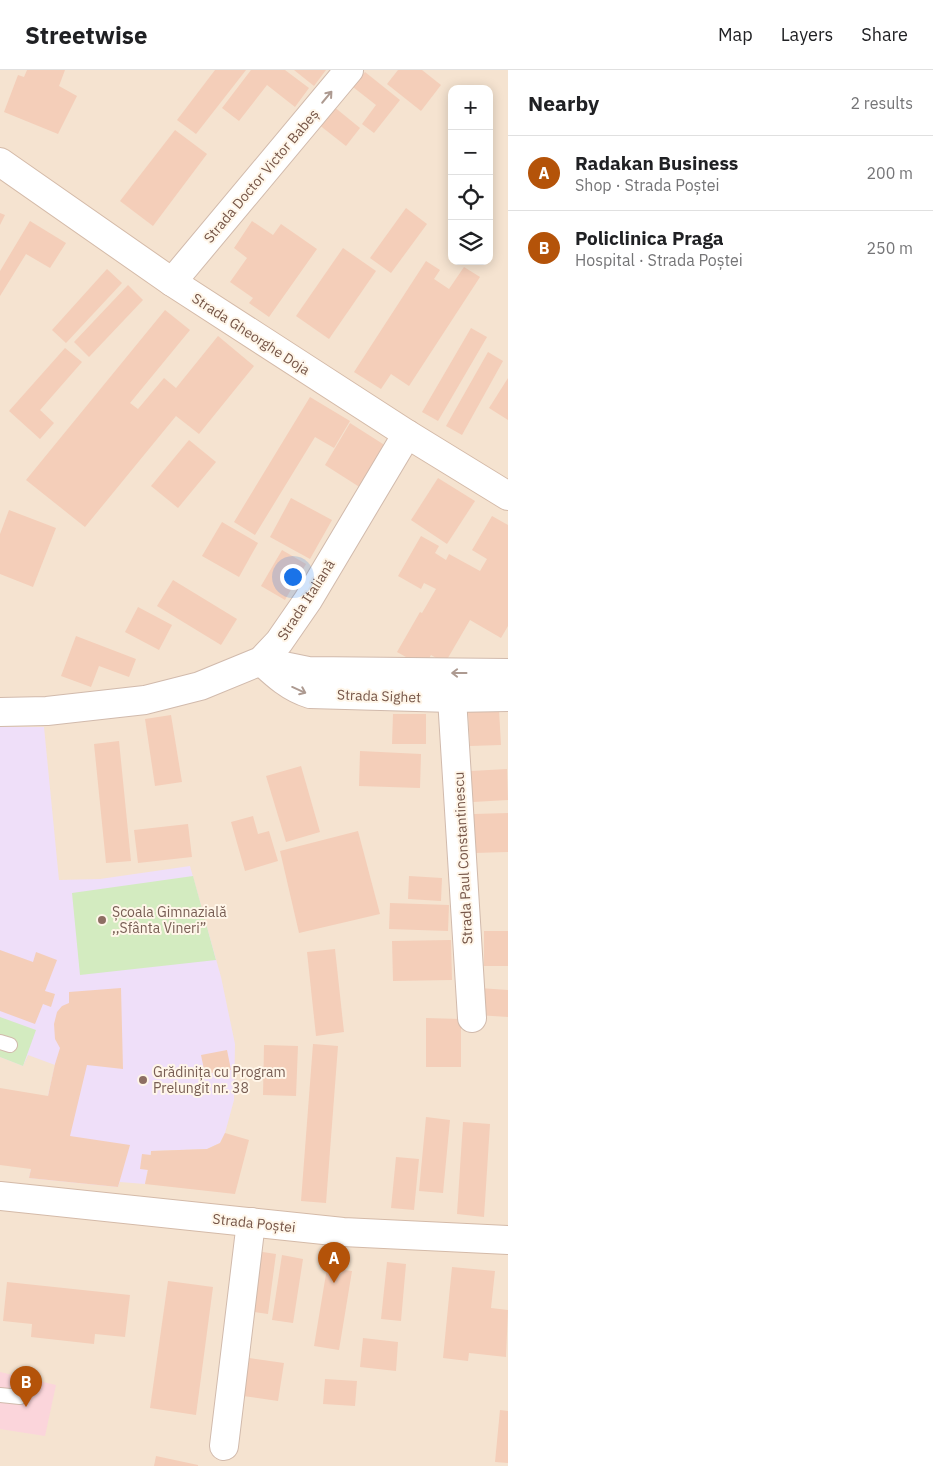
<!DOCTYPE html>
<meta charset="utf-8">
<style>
body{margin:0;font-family:"IBM Plex Sans",sans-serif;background:#f6f6f6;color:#202124}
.controls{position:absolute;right:15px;top:15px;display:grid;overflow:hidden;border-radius:10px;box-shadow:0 2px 12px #0003}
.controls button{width:45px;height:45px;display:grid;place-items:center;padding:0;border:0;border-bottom:1px solid #e0e0e0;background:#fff;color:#202124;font:25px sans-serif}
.you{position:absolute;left:292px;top:506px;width:18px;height:18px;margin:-12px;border:4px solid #fff;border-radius:50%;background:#1a73e8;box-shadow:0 0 0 8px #1a73e833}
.badge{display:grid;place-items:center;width:32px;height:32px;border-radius:50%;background:#b45309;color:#fff;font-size:16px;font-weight:700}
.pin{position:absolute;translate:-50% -41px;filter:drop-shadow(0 1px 2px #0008)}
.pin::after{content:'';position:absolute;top:26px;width:18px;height:15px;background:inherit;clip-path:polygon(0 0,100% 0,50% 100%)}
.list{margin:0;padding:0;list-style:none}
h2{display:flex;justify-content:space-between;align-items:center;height:65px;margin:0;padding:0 20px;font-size:21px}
h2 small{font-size:16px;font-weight:400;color:#757577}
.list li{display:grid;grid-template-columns:32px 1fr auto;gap:15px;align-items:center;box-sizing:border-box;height:75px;padding:0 20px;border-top:1px solid #e0e0e0}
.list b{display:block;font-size:19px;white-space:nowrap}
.list p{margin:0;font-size:16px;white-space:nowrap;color:#757577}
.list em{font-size:16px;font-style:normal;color:#757577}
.icon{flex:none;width:28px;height:28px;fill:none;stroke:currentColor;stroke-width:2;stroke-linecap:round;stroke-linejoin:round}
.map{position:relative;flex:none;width:508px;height:1396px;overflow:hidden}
header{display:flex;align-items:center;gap:30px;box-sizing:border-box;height:70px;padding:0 25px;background:#fff;border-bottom:1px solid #e0e0e0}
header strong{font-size:24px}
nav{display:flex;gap:28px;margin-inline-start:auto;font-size:18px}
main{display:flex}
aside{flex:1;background:#fff}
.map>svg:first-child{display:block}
.residential{fill:#f5e3d0;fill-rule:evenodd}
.education{fill:#efdff9}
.medical{fill:#fbd5db}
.green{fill:#d3ebc0}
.building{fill:#f4ceb9}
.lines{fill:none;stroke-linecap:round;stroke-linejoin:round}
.lane-casing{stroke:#d1baac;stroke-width:16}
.street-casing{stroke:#d1baac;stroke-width:30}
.secondary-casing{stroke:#d4baa8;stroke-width:30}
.lane{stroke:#fff;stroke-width:14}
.street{stroke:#fff;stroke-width:28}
.secondary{stroke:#fff;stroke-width:28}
.oneway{stroke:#ad9a91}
.education-dot{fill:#8d6e63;stroke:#fff6e9;stroke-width:2}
.labels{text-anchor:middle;stroke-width:4;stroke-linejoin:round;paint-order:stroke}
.street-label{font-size:14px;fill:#765648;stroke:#fff6e9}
.education-label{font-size:14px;fill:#785e54;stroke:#fff6e9;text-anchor:start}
</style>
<header>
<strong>Streetwise</strong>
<nav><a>Map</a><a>Layers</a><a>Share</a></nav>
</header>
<main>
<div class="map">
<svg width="508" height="1396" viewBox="0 0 508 1396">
<rect width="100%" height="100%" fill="#fdf2e2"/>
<path class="residential" d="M0,0H508V1396H0ZM452,19H489V191H452Z"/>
<path class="education" d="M0,657H44L59,810L100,809L190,796L221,907L235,974L234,1030L225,1063L220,1073L207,1079L151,1081L145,1114L120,1112L118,1117L29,1108L55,995L28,985L23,996L0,987Z"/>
<path class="medical" d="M0,1302L56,1315L45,1366L0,1359Z"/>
<g class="green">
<path d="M193,806L216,890L80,905L72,823Z"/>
<path d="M0,947L36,960L23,996L0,987Z"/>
</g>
<g class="building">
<path d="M27,0H65L59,16L77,26L58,64L4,42L18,5L24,7Z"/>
<path d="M215,0H246L196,64L177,50Z"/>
<path d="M251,0H285L309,18L295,37L267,15L239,51L222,38Z"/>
<path d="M294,0H326L314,16Z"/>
<path d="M398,0H422L441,15L421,41L387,14Z"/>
<path d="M365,2L400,30L374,63L362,54L376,35L353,17Z"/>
<path d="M333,36L360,58L346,76L318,54Z"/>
<path d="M175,60L207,84L153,156L120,131Z"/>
<path d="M406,138L427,154L391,203L370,188Z"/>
<path d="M0,143L5,145L0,155Z"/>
<path d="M30,151L66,173L50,198L26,184L0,226V201Z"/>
<path d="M252,151L273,165L281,154L317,179L269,247L249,233L253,228L230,212L247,188L234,178Z"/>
<path d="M343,178L376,201L329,269L296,246Z"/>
<path d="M426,191L440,200L434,209L449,219L464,197L480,207L409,316L391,304L381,319L354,302Z"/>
<path d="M107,199L122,213L66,273L52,260Z"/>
<path d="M128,215L143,230L89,287L74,272Z"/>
<path d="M165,240L190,260L130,333L138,339L164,308L176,318L218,266L254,296L199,364L176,346L85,457L26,410Z"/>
<path d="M471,258L487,267L438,351L422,342Z"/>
<path d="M65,278L82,292L40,340L54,353L40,369L9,341Z"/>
<path d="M488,282L503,291L462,365L446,356Z"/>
<path d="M508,308V350L489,338Z"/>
<path d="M310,327L350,351L334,378L315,367L255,465L234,452Z"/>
<path d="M350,353L386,376L361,418L325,395Z"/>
<path d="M189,370L216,392L178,438L151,416Z"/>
<path d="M438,408L475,431L447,474L411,450Z"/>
<path d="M291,428L332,450L310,489L270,467Z"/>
<path d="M9,440L56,458L33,517L0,504V464Z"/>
<path d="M492,446L508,455V556L501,568L470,550L445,593L431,585L424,597L397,582L420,542L422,543L436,519L424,513L421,519L398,506L421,466L439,476L435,483L446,490L449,484L480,501L487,489L472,480Z"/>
<path d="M222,452L258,473L239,507L202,486Z"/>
<path d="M282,480L306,494L285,530L261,516Z"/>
<path d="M173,510L237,549L221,575L157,536Z"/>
<path d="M138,537L172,555L159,580L125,562Z"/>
<path d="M76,566L136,589L129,607L99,596L91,617L61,606Z"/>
<path d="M499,640L501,675L470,676L468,641Z"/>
<path d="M393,644H426V674H392Z"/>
<path d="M171,645L182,712L155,716L145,649Z"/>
<path d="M119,671L131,791L106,793L94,674Z"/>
<path d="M360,681L421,684L420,718L359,716Z"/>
<path d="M301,696L320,762L286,772L266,706Z"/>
<path d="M507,699L508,730L473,732L471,701Z"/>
<path d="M508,743V782L474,783V744Z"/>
<path d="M253,746L258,764L269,761L278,791L245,801L231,752Z"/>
<path d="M188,754L192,787L138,793L134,760Z"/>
<path d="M358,761L380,844L299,863L280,781Z"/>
<path d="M409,806L442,808L441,831L408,829Z"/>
<path d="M390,833L449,835L448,861L389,859Z"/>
<rect x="484" y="861" width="24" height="35"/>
<path d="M451,870L452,910L393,911L392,871Z"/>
<path d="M335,879L344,962L316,966L307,882Z"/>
<path d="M0,880L33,892L36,882L57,890L45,921L55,924L51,937L43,934L35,954L0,941Z"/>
<path d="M121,918L123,999L87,995L70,1066L130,1075L118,1117L29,1108L31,1099L0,1095V1018L48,1026L55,994L60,978L55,969L54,954L57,942L62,936L69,933V922Z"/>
<path d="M479,918L508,920V947L477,945Z"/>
<path d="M426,948L461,949V997H426Z"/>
<path d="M313,974L338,976L326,1133L301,1131Z"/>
<path d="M264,975L298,976L296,1026L263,1025Z"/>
<path d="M227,980L231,1000L205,1004L201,985Z"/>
<path d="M426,1047L450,1050L443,1123L419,1121Z"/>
<path d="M463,1052L490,1054L484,1147L457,1144Z"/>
<path d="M225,1063L249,1070L235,1124L145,1114L148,1100L140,1099L142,1084L151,1085V1081L207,1079L220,1073Z"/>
<path d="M396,1087L419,1089L414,1140L391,1138Z"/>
<path d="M256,1181L276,1184L268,1244L247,1241Z"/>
<path d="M282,1185L303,1189L293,1253L272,1250Z"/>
<path d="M387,1192L406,1194L401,1251L381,1249Z"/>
<path d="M452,1197L495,1201L491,1238L508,1240L506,1287L469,1283L468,1291L443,1288Z"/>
<path d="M327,1198L352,1201L339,1280L314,1276Z"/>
<path d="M168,1211L213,1217L196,1345L150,1338Z"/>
<path d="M7,1212L130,1225L125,1267L95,1264L94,1274L31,1267L32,1254L3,1251Z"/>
<path d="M363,1268L398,1272L396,1301L360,1297Z"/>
<path d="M249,1288L284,1293L278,1331L243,1326Z"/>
<path d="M325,1309L357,1311L355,1336L323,1334Z"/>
<path d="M500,1340L508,1341V1393L495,1392Z"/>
<path d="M156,1386L198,1395V1396H154Z"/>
</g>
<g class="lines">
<g class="lane-casing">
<g id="lane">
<path d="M0,972L10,975"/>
<path d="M0,1325L20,1327"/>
</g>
</g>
<g class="street-casing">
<g id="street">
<path d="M172,212L349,0"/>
<path d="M261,591C276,605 290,618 310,624L452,628L508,627"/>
<path d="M264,592L308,601L508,603"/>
<path d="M452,628L472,948"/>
<path d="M0,642L47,641L145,630L200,616L261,591L279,572L308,530L407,364"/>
<path d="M224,1376L251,1152"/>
</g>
</g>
<g class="secondary-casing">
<g id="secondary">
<path d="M0,92L172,212L407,364L508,426"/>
<path d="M0,1126L343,1162L508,1170"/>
</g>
</g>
<use href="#lane" class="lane"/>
<use href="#street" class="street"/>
<use href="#secondary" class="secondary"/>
</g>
<defs><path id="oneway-shaft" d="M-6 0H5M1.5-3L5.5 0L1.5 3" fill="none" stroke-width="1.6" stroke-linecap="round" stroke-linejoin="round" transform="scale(1.25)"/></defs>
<g class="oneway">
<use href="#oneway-shaft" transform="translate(327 27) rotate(-50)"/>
<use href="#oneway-shaft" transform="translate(459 603) rotate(-180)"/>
<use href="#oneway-shaft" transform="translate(299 620) rotate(24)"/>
</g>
<g class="education-dot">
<circle cx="102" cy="850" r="5"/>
<circle cx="143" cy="1010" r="5"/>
</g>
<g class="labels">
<g class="street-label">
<text transform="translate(261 106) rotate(-50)" y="5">Strada Doctor Victor Babeș</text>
<text transform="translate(251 264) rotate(33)" y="5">Strada Gheorghe Doja</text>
<text transform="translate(306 530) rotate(-57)" y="5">Strada Italiană</text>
<text transform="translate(379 626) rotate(2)" y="5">Strada Sighet</text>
<text transform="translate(463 788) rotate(-93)" y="5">Strada Paul Constantinescu</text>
<text transform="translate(254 1153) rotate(6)" y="5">Strada Poștei</text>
</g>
<g class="education-label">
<text x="112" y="847">Școala Gimnazială<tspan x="112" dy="16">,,Sfânta Vineri”</tspan></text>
<text x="153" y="1007">Grădinița cu Program<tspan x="153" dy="16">Prelungit nr. 38</tspan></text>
</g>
</g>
</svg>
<div class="controls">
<button>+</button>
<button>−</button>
<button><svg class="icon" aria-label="locate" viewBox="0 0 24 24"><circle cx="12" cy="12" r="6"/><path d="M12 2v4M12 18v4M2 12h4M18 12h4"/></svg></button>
<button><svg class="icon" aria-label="layers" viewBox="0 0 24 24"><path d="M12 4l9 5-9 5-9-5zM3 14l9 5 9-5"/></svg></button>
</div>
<div class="you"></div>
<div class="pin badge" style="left:334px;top:1213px">A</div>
<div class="pin badge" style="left:26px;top:1337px">B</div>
</div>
<aside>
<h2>Nearby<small>2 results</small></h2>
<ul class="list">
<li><span class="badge">A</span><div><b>Radakan Business</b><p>Shop · Strada Poștei</p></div><em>200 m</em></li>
<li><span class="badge">B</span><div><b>Policlinica Praga</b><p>Hospital · Strada Poștei</p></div><em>250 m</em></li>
</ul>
</aside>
</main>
